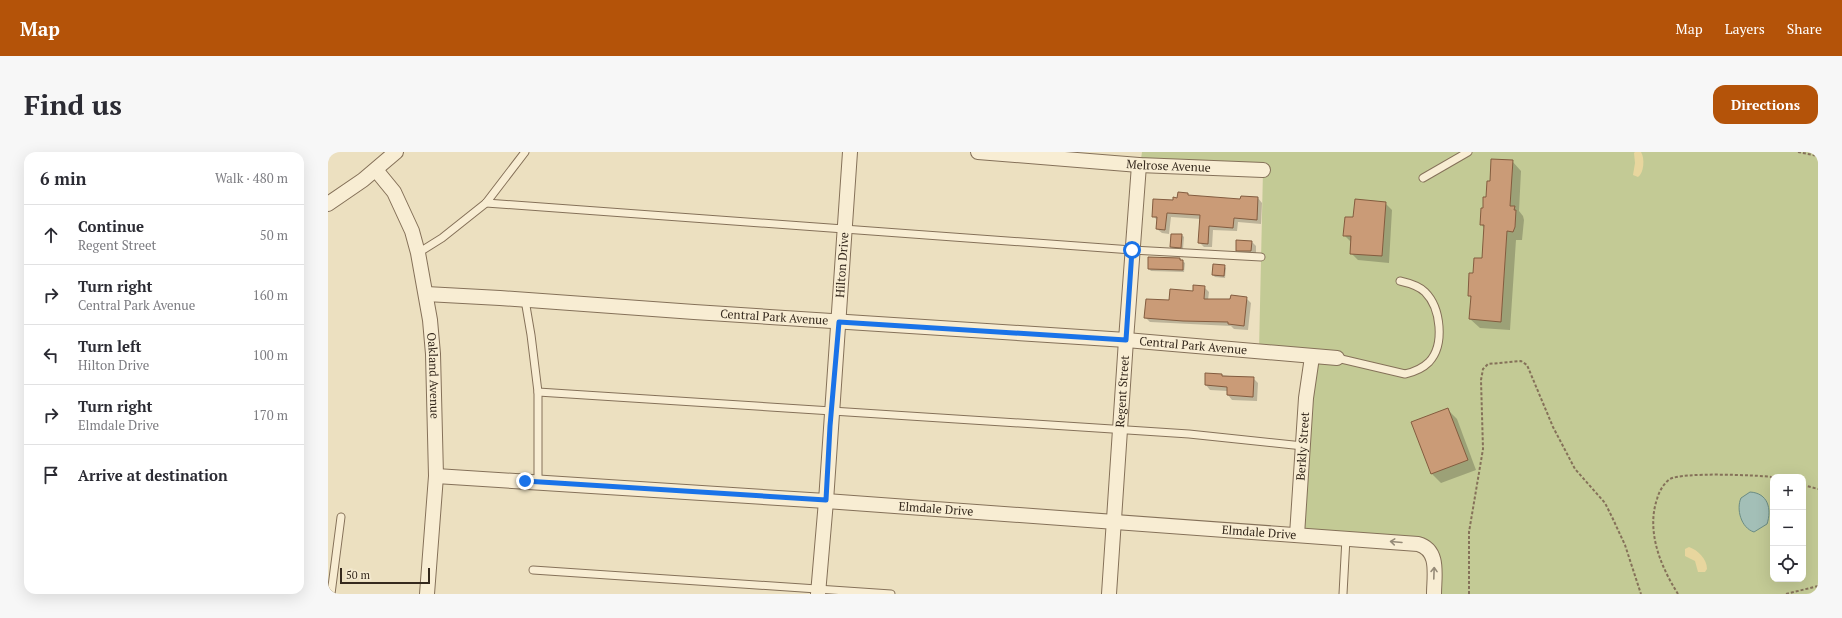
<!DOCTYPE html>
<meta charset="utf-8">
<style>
body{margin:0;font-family:"PT Serif",serif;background:#f7f7f7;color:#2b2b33}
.controls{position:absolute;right:12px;bottom:12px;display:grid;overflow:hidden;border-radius:8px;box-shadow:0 4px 16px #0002}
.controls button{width:36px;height:36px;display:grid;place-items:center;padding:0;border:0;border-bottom:1px solid #e1e1e2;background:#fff;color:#2b2b33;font:20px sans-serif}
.scale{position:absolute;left:12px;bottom:10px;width:90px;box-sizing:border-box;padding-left:4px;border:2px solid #35291d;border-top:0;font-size:11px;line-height:14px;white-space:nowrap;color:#35291d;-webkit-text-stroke:3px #f4ead0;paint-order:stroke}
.stop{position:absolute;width:12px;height:12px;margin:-9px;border:3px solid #1a73e8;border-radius:50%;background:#fff}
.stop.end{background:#1a73e8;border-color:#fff;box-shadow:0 1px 4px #0008}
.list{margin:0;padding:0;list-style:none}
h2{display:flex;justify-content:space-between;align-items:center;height:52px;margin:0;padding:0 16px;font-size:17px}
h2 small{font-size:13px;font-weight:400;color:#7c7c81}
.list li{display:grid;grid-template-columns:26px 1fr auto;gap:12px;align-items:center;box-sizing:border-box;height:60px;padding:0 16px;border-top:1px solid #e1e1e2}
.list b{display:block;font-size:15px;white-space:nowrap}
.list p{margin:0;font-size:13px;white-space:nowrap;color:#7c7c81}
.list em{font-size:13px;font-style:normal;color:#7c7c81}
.icon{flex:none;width:22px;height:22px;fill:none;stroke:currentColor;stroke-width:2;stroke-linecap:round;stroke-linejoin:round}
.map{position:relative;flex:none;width:1490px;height:442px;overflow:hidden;border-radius:12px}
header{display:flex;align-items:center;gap:24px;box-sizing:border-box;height:56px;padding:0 20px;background:#b45309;color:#fff}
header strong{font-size:19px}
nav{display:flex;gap:22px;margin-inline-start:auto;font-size:14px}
.intro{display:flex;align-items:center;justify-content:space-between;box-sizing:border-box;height:96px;padding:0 24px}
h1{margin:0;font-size:28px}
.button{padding:10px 18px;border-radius:12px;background:#b45309;color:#fff;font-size:14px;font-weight:700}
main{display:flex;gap:24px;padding:0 24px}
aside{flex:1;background:#fff;border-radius:12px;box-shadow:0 4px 16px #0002}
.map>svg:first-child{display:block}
.green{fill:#c3ca95;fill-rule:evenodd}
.sand{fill:#e8d69e}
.water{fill:#a3bfb7;stroke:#6b8c84}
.shadow{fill:#0003}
.building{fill:#ca9b77;stroke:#835c3f}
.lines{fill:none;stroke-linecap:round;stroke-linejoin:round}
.service-casing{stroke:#857159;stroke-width:9}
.minor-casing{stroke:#857159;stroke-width:16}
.path{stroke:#857159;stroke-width:2;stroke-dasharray:3 2;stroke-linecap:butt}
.service{stroke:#f8edd3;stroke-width:7}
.minor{stroke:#f8edd3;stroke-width:14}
.oneway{stroke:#968b78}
.route{stroke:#1a73e8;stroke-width:5}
.labels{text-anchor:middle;stroke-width:4;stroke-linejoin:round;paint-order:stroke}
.street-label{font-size:12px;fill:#35291d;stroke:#f4ead0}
</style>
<header>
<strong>Map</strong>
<nav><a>Map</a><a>Layers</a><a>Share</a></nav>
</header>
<div class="intro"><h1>Find us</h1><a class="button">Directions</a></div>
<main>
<aside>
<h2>6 min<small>Walk · 480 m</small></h2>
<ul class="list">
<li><svg class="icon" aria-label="ahead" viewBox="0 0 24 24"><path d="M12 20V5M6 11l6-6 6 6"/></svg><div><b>Continue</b><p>Regent Street</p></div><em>50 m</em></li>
<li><svg class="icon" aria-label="right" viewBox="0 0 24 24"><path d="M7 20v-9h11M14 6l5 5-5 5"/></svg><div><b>Turn right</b><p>Central Park Avenue</p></div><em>160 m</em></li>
<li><svg class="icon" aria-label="left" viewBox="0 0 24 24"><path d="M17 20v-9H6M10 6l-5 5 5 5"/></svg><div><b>Turn left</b><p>Hilton Drive</p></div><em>100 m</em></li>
<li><svg class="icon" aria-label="right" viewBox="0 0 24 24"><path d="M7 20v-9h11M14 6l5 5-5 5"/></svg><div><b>Turn right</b><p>Elmdale Drive</p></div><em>170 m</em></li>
<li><svg class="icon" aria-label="arrive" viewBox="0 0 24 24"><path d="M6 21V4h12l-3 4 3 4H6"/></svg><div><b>Arrive at destination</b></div></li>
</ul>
</aside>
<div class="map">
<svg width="1490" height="442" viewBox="0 0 1490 442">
<rect width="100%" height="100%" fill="#ece0c0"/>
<path class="green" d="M814,0H1490V442H1106L1099,397L969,383L984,205L931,199L935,18L812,13ZM1445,325H1475V427H1445Z"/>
<g class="sand">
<path d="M1307,0H1313C1317,6 1316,21 1310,25L1305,23L1307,11L1306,1Z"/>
<path d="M1361,395C1370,398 1379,407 1379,417L1377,420H1370L1367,409L1357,404V397Z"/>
</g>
<path class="water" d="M1422,340C1440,341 1444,357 1439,372L1426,380C1413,376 1408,357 1413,346Z"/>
<g class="shadow">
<path d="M1184,9L1193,19L1191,59L1195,64L1196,68L1194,88H1188L1182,178L1152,176L1142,167L1144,146L1141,143L1146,122L1154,107L1156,76L1153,72L1156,57L1162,30Z"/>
<path d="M859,42L862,45L913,48V45L930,46L934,51L933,72L910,70L909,79L885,78L884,95H876L871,90L873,67L843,65L841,82L834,81L829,77V68L825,64Z"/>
<path d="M1057,51L1064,58L1061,111L1030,108L1023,101L1024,91L1016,83L1026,66Z"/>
<path d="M854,83L856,85L855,97H845L843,95Z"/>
<path d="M924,90L928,94V104L913,103L909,98Z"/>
<path d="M852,107L857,111L856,120L823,119L821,117Z"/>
<path d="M896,114L898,116L897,126L887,125L885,123Z"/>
<path d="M876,135L881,140L880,148H903L918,146L923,151L920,178L906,177L903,174L822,170L817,165L842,149Z"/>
<path d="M878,222L925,226L930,231L929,249L904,248L900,243V239L882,238L878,233Z"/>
<path d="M1120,258L1129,267L1148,318L1113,331L1104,322Z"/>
</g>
<g class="building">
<path d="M1163,7L1185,8L1182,54H1187L1186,58H1188L1187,75L1185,80L1179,79L1173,170L1141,167L1143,144H1140L1141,121H1145L1146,106H1154L1156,73H1152L1153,56H1155V45H1158L1159,29H1162Z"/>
<path d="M850,40L860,41V43L912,47L913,44L930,45L929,68L906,66L905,76L881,74L880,92L870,91L872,63L839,61L837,78L828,77L829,65H824L825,47L845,48V45L849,46Z"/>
<path d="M1027,47L1058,50L1054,104L1022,102L1023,84H1015L1017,65H1025Z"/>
<path d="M843,82H854L853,96L842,95Z"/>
<path d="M908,88L924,89L923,99H908Z"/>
<path d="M820,105L852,106V108H855V118L820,117Z"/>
<path d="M885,112L897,113L896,124L884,123Z"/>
<path d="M865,133L877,134L876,147H902L903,143L919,145L916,174L900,172V170L855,169L816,166L818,147L841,148L842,137L865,139Z"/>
<path d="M877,221L894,222V224L926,225L925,245L899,243V235L877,233Z"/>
<path d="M1120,256L1140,308L1103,322L1083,270Z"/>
</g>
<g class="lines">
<g class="service-casing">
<g id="service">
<path d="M1095,26L1140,0"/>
<path d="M158,51L804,98L933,105"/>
<path d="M90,101L114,86L158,51L197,0"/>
<path d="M197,148L203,183L210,240L861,282L975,294"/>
<path d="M1009,206L1077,222C1086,220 1094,217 1101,210C1117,193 1113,156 1097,140C1091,134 1081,131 1072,129"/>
<path d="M210,240V330"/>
<path d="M205,418L563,442"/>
<path d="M3,442L13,365"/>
<path d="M1015,442L1018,386"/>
</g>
</g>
<g class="minor-casing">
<g id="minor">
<path id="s1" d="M650,0L811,13L935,18"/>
<path id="s2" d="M48,18L66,40L84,79L90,101L102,168L105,202L108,324L99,442"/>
<path d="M0,52L35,28L68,0"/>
<path id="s3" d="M98,142L172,146L366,160L798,188L1009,206"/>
<path id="s4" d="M108,324L498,349L1090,392C1112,398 1106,424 1106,442"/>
<path id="s5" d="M969,383L978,246L984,205"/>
<path id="s6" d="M490,442L498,349L522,0"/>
<path id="s7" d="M781,442L798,188L811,13"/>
</g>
</g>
<g class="path">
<path d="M1470,0L1490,4"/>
<path d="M1475,333L1490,337"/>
<path d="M1141,442V380L1155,297L1153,228L1155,217L1160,212L1193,209L1199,213L1225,275L1247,317L1277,351L1284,365L1297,393L1313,442"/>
<path d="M1350,442C1333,415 1318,380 1329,347C1331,340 1335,332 1342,327C1355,320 1427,323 1445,325"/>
<path d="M1458,442L1490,434"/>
</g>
<use href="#service" class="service"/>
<use href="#minor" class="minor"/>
</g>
<defs><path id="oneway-shaft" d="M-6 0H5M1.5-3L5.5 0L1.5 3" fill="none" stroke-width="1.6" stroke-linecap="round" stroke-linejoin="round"/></defs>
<g class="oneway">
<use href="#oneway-shaft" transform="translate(1068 390) rotate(-175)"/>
<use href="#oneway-shaft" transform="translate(1106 421) rotate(-88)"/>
</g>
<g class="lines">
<path class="route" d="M197,329L498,348L502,274L511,170L798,188L804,98"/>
</g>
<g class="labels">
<g class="street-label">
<text dy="4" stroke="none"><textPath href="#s1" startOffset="191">Melrose Avenue</textPath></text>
<text dy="4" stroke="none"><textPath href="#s6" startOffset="330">Hilton Drive</textPath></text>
<text dy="4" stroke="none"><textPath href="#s3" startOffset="349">Central Park Avenue</textPath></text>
<text dy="4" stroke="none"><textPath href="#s3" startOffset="769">Central Park Avenue</textPath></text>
<text dy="4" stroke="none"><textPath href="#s2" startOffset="218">Oakland Avenue</textPath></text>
<text dy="4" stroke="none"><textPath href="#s7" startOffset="203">Regent Street</textPath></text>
<text dy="4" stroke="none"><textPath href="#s5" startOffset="89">Berkly Street</textPath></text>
<text dy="4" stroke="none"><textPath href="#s4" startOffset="501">Elmdale Drive</textPath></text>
<text dy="4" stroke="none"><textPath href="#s4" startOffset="825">Elmdale Drive</textPath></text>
</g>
</g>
</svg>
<div class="controls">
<button>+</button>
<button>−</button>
<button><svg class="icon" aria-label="locate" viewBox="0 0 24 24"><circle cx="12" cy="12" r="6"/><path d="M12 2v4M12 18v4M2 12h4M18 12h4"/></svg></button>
</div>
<div class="scale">50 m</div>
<div class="stop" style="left:804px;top:98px"></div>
<div class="stop end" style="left:197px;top:329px"></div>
</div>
</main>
